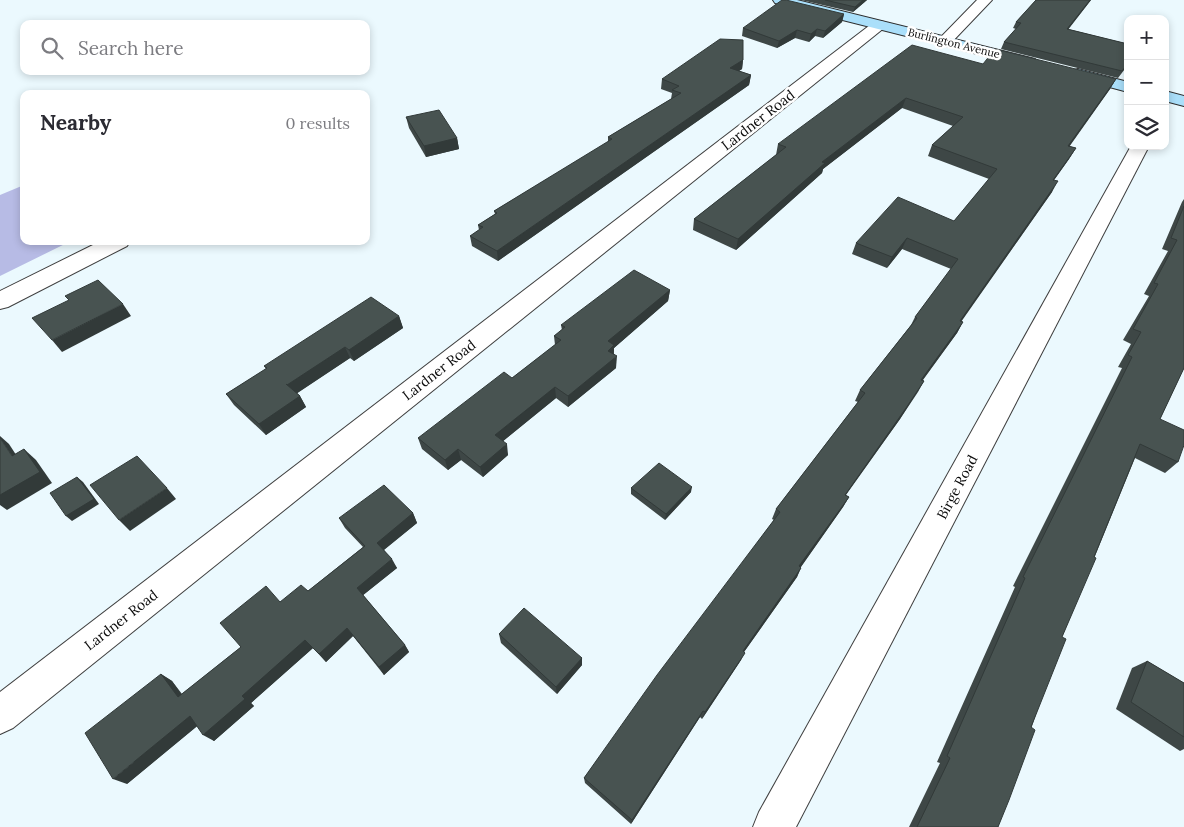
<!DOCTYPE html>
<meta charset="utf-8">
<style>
body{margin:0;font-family:Lora,serif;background:#f7f7f7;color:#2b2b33}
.controls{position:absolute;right:15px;top:15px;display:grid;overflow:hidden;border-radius:10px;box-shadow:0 2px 8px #0003}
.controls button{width:45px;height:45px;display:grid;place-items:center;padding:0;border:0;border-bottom:1px solid #e1e1e2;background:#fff;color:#2b2b33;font:25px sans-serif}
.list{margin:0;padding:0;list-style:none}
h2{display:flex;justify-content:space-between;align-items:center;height:65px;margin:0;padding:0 20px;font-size:21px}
h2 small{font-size:16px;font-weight:400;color:#7c7c81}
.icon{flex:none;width:28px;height:28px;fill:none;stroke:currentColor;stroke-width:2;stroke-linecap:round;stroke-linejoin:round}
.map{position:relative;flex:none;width:1184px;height:827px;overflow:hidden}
.search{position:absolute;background:#fff;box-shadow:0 2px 8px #0003;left:20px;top:20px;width:350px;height:55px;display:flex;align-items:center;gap:12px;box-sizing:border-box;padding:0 18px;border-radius:10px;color:#7c7c81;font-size:19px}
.panel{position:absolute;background:#fff;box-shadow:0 2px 8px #0003;left:20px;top:90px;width:350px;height:155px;border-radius:10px}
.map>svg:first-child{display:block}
.green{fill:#b7bbe5}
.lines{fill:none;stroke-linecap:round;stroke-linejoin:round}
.street-casing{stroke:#3e3e3e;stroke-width:2}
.secondary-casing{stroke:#2d2d2d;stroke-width:2}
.street{fill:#fff;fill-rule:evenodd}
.secondary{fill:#aadffa;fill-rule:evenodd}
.wall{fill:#3e4746}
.shaded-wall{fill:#323a39}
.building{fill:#485351;stroke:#323a39}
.labels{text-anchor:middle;stroke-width:5;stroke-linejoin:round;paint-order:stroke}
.far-street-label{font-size:11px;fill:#0b0b0b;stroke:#fff}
.street-label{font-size:14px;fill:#0b0b0b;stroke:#fff}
</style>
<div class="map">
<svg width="1184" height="827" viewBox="0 0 1184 827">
<rect width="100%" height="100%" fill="#ebf9fe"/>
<path class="green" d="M24,185V241H71L0,276V195Z"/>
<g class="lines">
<g class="street-casing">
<g id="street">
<path d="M977,0H992L950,44H940L937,41L940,38Z"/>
<path d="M879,21L884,22L886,25L884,28L13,728L0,734V692L874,22Z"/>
<path d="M1131,146H1149L796,827H753L759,812Z"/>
<path d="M101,241H130L127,246L8,307L0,309V291Z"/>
</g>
</g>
<g class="secondary-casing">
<g id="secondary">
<path d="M773,0H797L1035,59L1037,62L1035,65L1029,67L775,3Z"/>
<path d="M1078,69L1128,82V92L1072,77L1070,74L1072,71Z"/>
<path d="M1165,91L1184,96V106L1165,101Z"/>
</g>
</g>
<use href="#street" class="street"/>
<use href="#secondary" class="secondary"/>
</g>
<g class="wall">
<path d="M801,0H867L853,12Z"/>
<path d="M1036,0H1091L1068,29L1128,44V65L1118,78L1001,49L1004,42L1016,29L1013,28L1016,22Z"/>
<path d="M844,14L842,22L823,38L815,36L809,42L795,38L777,48L742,36L743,28Z"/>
<path d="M743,60L742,69L739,71L751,75L749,85L498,261L472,246L470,236L479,230L478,225L495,214L494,211L608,142V137L671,99L672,93L661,89L662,79Z"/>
<path d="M983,64L1116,79L1110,89L1069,146L1076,148L1069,159L1054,180L1052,192L961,321L963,322L957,333L923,380L924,381L918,392L900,419L846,495L849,497L843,507L801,567L797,577L744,652L741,660L702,719L700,717L631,824L585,783L584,778L774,520L772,519L776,509L858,402L855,401L860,390L911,325L915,317L951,269L902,249L887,268L852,254L856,243L954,221L989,179L928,156L932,145L953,126L902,108L823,169L822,173L736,250L693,230L694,219L776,155L778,144Z"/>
<path d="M406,117L457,138L459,149L426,157L409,128Z"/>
<path d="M1184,199V368L1160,419L1178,462L1165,473L1135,458L1062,637L998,827H909L940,763L937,762L1015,587L1013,586L1122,368L1118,367L1131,344L1123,340L1149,296L1144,294L1168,251L1162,249L1182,202Z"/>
<path d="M670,290L668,301L614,348V354L616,368L568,407L556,398L503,441L508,455L483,477L461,460L448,470L422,449L418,438L512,378L555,345L554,336L562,330L561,325Z"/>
<path d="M399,316L403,328L354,361L350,358L297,393L300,396L306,407L266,435L234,405L226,394L266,369L264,366Z"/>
<path d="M631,488L691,492L665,520L631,494Z"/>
<path d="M413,513L417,523L384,550L397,568L363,595L405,645L409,652L384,675L353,636L326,662L313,648L251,703L254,706L214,741L197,726L127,784L161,674L172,681L182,694L241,647L280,602L308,591L363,547L345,528L339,518Z"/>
<path d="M499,634L582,658V665L557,694L501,643Z"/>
<path d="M1147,661L1184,683V749L1180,751L1116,709L1132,668Z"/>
</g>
<g class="shaded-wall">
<path d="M863,0H867L853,12L855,7Z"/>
<path d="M1090,0H1091L1064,35L1067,29Z"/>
<path d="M844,14L842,22L823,38L825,31Z"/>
<path d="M817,29L815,36L809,42L811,34Z"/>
<path d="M797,30L795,38L777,48L779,41Z"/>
<path d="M743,60L742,69L729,77L730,68Z"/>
<path d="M751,75L749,85L498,261L497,251Z"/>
<path d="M1116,79L1110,89L1062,157L1068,146Z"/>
<path d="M906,98L902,108L823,169L822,173L736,250L738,239L822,162Z"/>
<path d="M457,138L459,149L426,157L424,146Z"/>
<path d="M1076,148L1069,159L1047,190L1053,180Z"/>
<path d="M1058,181L1052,192L954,332L960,321Z"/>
<path d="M907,238L902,249L887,268L892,257Z"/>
<path d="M670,290L668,301L614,348L613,357L607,362L608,341Z"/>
<path d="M123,304L131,316L62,352L52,340Z"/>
<path d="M399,316L403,328L354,361L349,350Z"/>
<path d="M963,322L957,333L915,390L921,380Z"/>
<path d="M345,347L350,358L293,396L287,385Z"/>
<path d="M617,356L616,368L568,407V396Z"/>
<path d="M924,381L900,419L839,504L845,495Z"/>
<path d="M555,387L556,398L497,446L495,435Z"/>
<path d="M300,396L306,407L266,435L259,424Z"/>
<path d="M0,436L9,444L24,467L12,456L0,438Z"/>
<path d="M507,444L508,455L483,477L480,467Z"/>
<path d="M24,449L36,460L52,483L7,510L0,505V495Z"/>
<path d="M458,449L461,460L448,470L445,460Z"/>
<path d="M77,477L83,482L99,504L72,521L66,516Z"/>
<path d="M692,487L691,492L665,520L666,514Z"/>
<path d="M167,488L176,499L130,531L119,520Z"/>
<path d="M849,497L843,507L795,575L799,566Z"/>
<path d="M413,513L417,523L381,552L377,543Z"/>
<path d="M392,559L397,568L362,596L357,588Z"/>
<path d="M801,568L797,577L739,659L743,651Z"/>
<path d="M347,628L353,636L326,662L319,654Z"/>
<path d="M305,640L313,648L251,703L254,706L214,741L203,735L242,696Z"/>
<path d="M405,645L409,652L384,675L379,667Z"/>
<path d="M745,653L741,660L702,719L705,712Z"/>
<path d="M582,658V665L557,694L556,687Z"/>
<path d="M161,674L172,681L188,704L178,697Z"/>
<path d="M703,711L700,717L631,824L632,820Z"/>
<path d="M190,716L201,723L127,784L113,779Z"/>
</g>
<g class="building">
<path d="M782,0H786L844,14L825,31L817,29L811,34L797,30L779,41L743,28Z"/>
<path d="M825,0H863L855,7Z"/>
<path d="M1036,0H1090L1067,29L1128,44V64L1122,71L1004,42L1021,23L1016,22Z"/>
<path d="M720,39L743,40V60L730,68L751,75L497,251L470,236L483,227L478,225L497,213L494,211L612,139L608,137L681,93L672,90L679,86L662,79Z"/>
<path d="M912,45L983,64L995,49L1116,79L1068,146L1076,148L1053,180L1058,181L960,321L963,322L921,380L924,381L906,408L845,495L849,497L799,566L801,568L743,651L745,653L705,712L703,711L632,820L584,778L657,675L780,512L776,509L865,393L860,390L917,318L915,317L958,259L907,238L892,257L856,243L898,197L954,221L997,169L932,145L963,117L906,98L822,162L825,163L738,239L694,219L786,147L778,144Z"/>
<path d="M439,110L457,138L424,146L406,117Z"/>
<path d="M1184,206V368L1160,419L1184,430V445L1178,462L1140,444L1094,557L1096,558L1062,637L1066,639L1031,727L1035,730L1009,800L998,827H917L950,758L947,756L1025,578L1023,577L1132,357L1128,355L1141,332L1133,329L1158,284L1154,283L1177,240L1171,238Z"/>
<path d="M634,270L670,290L608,341L614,345L608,351L617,356L568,396L555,387L495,435L507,444L480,467L458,449L445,460L418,438L504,372L512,378L561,340L554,336L565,327L561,325Z"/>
<path d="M98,280L123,304L52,340L32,318L69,300L65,296Z"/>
<path d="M371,297L399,316L349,350L345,347L287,385L286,384L300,396L259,424L226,394L267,368L264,366Z"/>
<path d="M0,438L12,456L24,449L40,472L0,495Z"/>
<path d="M137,456L167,488L119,520L90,485Z"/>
<path d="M659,463L692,487L666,514L631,488Z"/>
<path d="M77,477L94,499L66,516L50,493Z"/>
<path d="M384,485L413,513L377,543L392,559L357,588L405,645L379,667L347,628L319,654L305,640L242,696L245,699L203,735L190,716L113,779L85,733L161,674L178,697L241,647L220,623L266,586L280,602L301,585L308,591L365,546L339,518Z"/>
<path d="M524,608L582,658L556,687L499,634Z"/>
<path d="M1147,661L1184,683V737L1131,702Z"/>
</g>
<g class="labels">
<g class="far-street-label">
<text transform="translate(954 43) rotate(14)" y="4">Burlington Avenue</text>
</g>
<g class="street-label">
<text transform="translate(758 120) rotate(-38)" y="5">Lardner Road</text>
<text transform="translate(439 370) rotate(-38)" y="5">Lardner Road</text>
<text transform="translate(957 487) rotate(-62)" y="5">Birge Road</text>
<text transform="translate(121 620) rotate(-38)" y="5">Lardner Road</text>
</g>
</g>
</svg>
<div class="controls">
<button>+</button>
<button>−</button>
<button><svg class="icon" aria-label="layers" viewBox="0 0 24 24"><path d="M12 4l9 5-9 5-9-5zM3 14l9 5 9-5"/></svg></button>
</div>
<div class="search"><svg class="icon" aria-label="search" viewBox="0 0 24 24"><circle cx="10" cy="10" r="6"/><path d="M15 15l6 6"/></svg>Search here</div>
<section class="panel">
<h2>Nearby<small>0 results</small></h2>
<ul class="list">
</ul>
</section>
</div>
